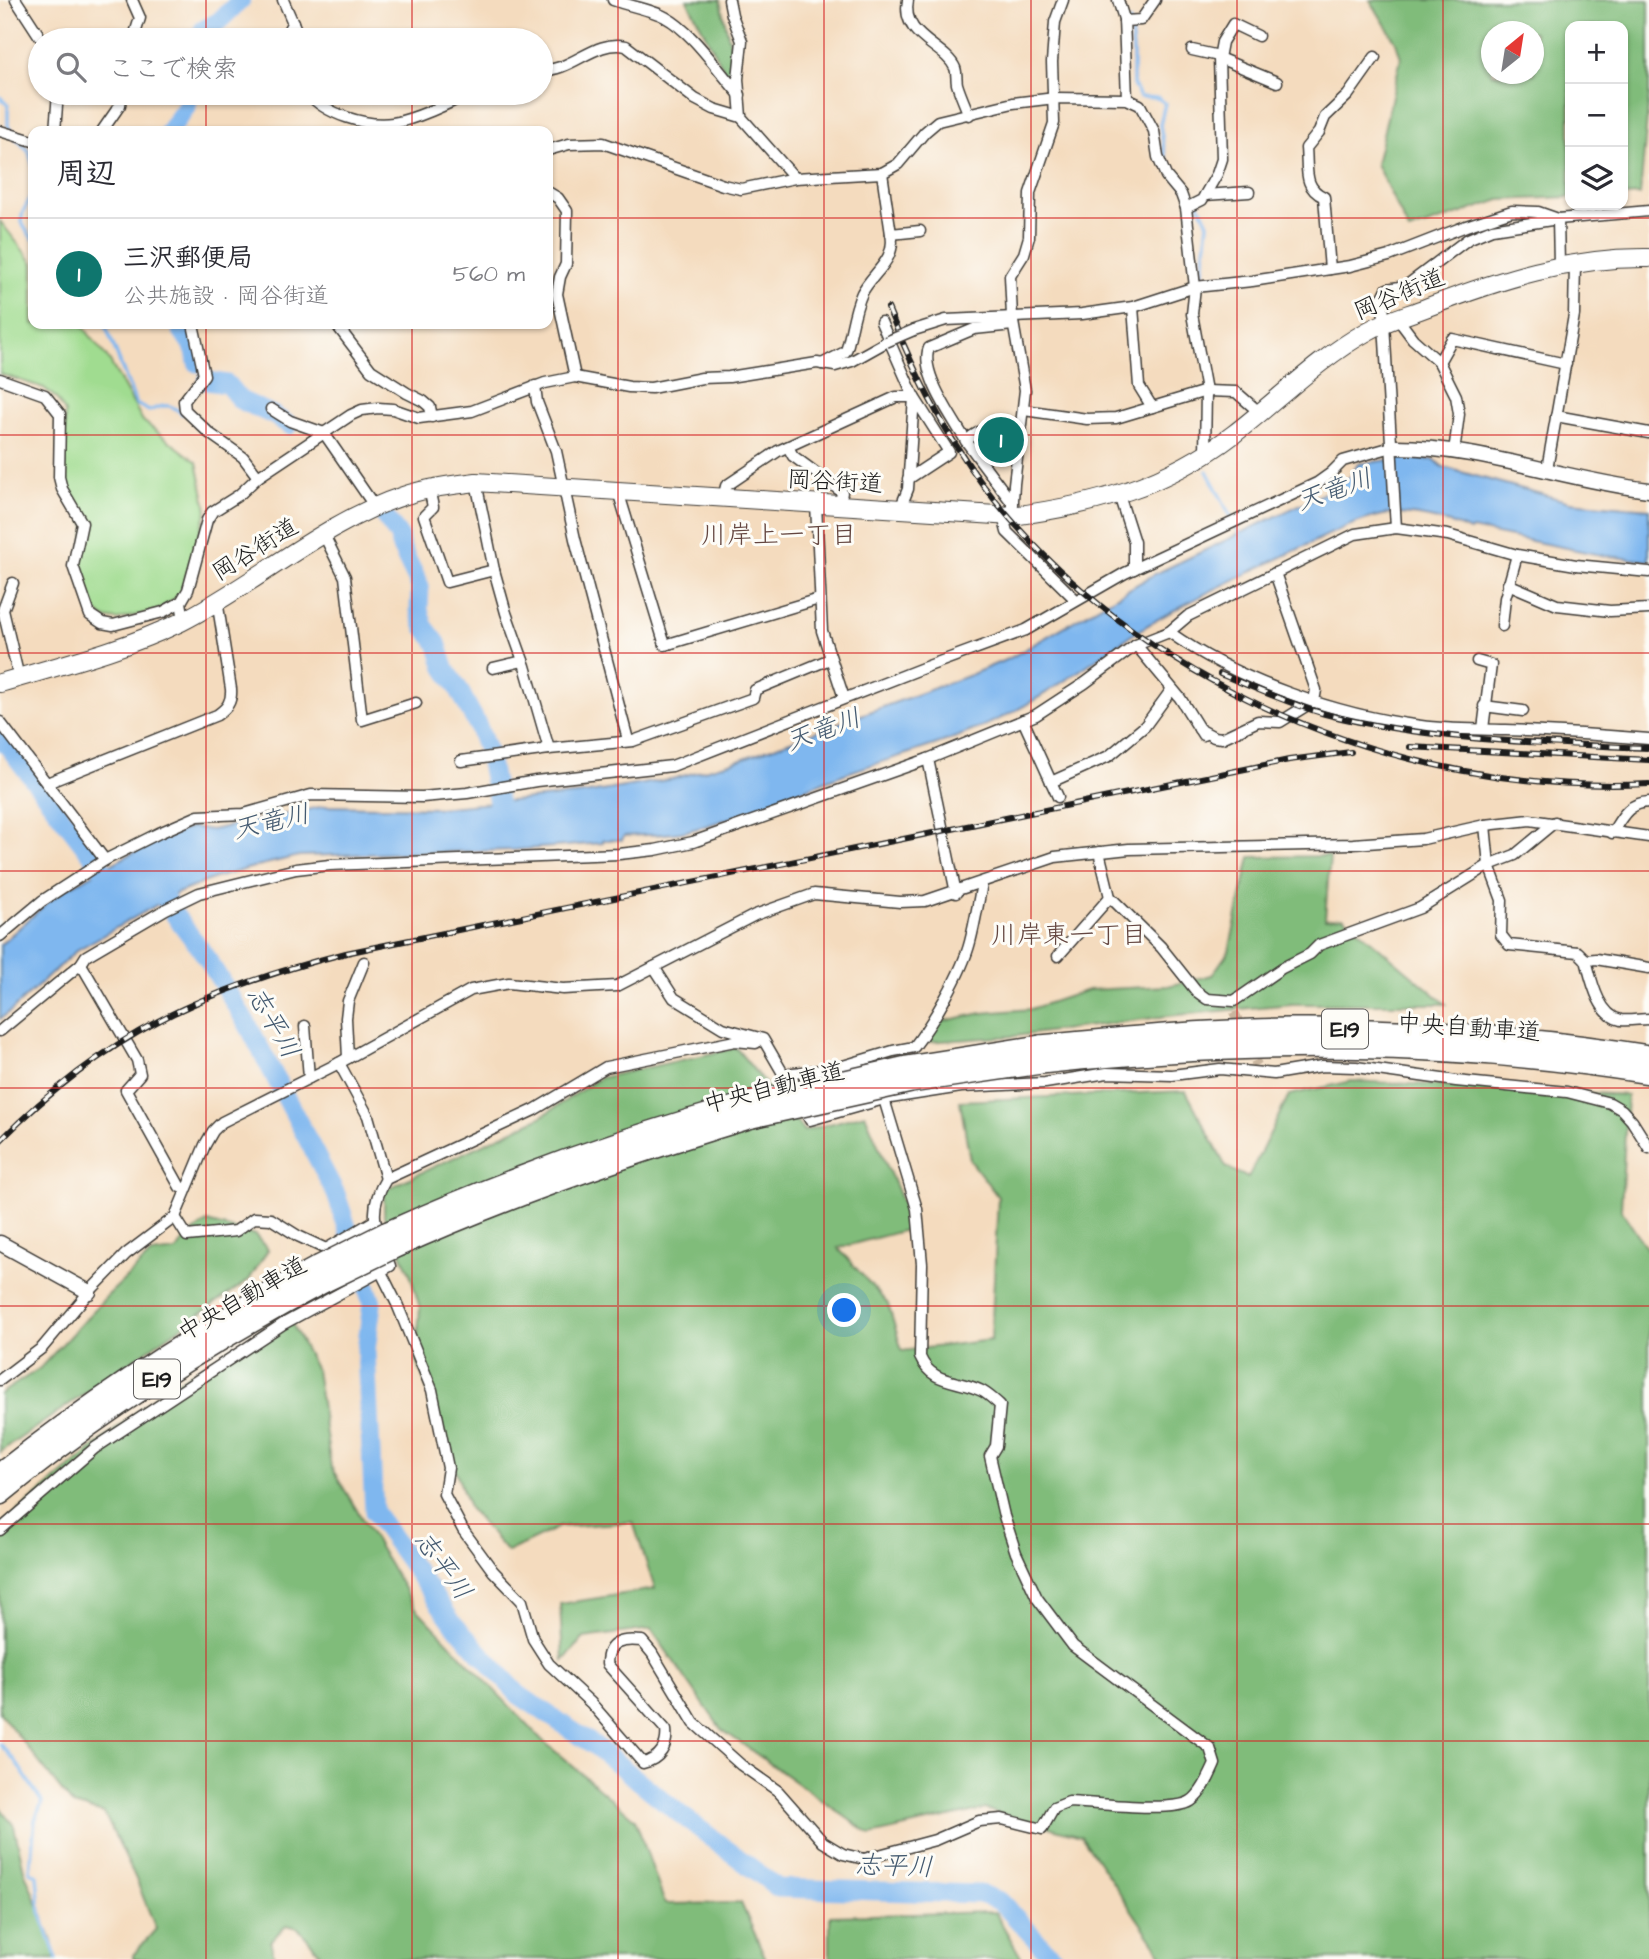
<!DOCTYPE html>
<html lang="ja">
<meta charset="utf-8">
<style>
body{margin:0;font-family:"Architects Daughter","Klee One",sans-serif;background:#f7f7f7;color:#2b2b33}
.controls{position:absolute;right:21px;top:21px;display:grid;overflow:hidden;border-radius:14px;box-shadow:0 2px 5px #0004}
.controls button{width:63px;height:63px;display:grid;place-items:center;padding:0;border:0;border-bottom:2px solid #e1e1e2;background:#fff;color:#2b2b33;font:35px sans-serif}
.compass{position:absolute;left:1481px;top:21px;width:63px;height:63px;border-radius:50%;background:#fff;box-shadow:0 2px 5px #0004;rotate:30deg}
.you{position:absolute;left:845px;top:1311px;width:24px;height:24px;margin:-18px;border:5px solid #fff;border-radius:50%;background:#1a73e8;box-shadow:0 0 0 10px #1a73e833}
.badge{display:grid;place-items:center;width:46px;height:46px;border-radius:50%;background:#0f766e;color:#fff;font-size:23px;font-weight:700}
.pin{position:absolute;translate:-50% -50%;border:4px solid #fff;box-shadow:0 2px 7px #0006}
.list{margin:0;padding:0;list-style:none}
h2{display:flex;justify-content:space-between;align-items:center;height:91px;margin:0;padding:0 28px;font-size:30px}
h2 small{font-size:23px;font-weight:400;color:#7c7c81}
.list li{display:grid;grid-template-columns:46px 1fr auto;gap:21px;align-items:center;box-sizing:border-box;height:112px;padding:0 28px;border-top:2px solid #e1e1e2}
.list b{display:block;font-size:26px;white-space:nowrap}
.list p{margin:0;font-size:23px;white-space:nowrap;color:#7c7c81}
.list em{font-size:23px;font-style:normal;color:#7c7c81}
.icon{flex:none;width:38px;height:38px;fill:none;stroke:currentColor;stroke-width:2;stroke-linecap:round;stroke-linejoin:round}
.map{position:relative;flex:none;width:1649px;height:1959px;overflow:hidden}
.search{position:absolute;background:#fff;box-shadow:0 2px 5px #0004;left:28px;top:28px;width:525px;height:77px;display:flex;align-items:center;gap:18px;box-sizing:border-box;padding:0 24px;border-radius:38px;color:#7c7c81;font-size:26px}
.panel{position:absolute;background:#fff;box-shadow:0 2px 5px #0004;left:28px;top:126px;width:525px;height:203px;border-radius:14px}
.map>svg:first-child{display:block}
.green{fill:#a0dc90;stroke:#5e7c56;stroke-width:2}
.forest{fill:#80bc7a;stroke:#4e6c4b;stroke-width:2;fill-rule:evenodd}
.water{fill:#7fb7ef;stroke:#4e6a86;stroke-width:2}
.lines{fill:none;stroke-linecap:round;stroke-linejoin:round}
.stream{stroke:#7fb7ef;stroke-width:3.5}
.river{stroke:#7fb7ef;stroke-width:19}
.minor-tunnel{stroke:#c9b59e;stroke-width:10;stroke-dasharray:10 5;stroke-linecap:butt}
.minor-casing{stroke:#3c3934;stroke-width:13}
.tertiary-casing{stroke:#3c3934;stroke-width:17}
.primary-casing{stroke:#3c3934;stroke-width:20}
.motorway-casing{stroke:#3c3934;stroke-width:24}
.minor{stroke:#fff;stroke-width:10}
.tertiary{stroke:#fff;stroke-width:14}
.primary{stroke:#fff;stroke-width:18}
.motorway{stroke:#fff;stroke-width:21}
.rail-casing{stroke:#1c1c1c;stroke-width:6}
.rail{stroke:#fdfcf7;stroke-width:3.5;stroke-dasharray:10;stroke-linecap:butt}
.minor-bridge-casing{stroke:#3c3934;stroke-width:13;stroke-linecap:butt}
.motorway-bridge-casing{stroke:#3c3934;stroke-width:24;stroke-linecap:butt}
.minor-bridge{stroke:#fff;stroke-width:10}
.motorway-bridge{stroke:#fff;stroke-width:21}
.grid{fill:none;stroke:#d62828;stroke-width:2;stroke-opacity:0.55}
.labels{text-anchor:middle;stroke-width:6;stroke-linejoin:round;paint-order:stroke}
.shield{fill:#fdfcf7;stroke:#605f5e;stroke-width:2}
.shield-label{font-size:23px;font-weight:bold;fill:#1c1c1c}
.street-label{font-size:24px;fill:#1c1c1c;stroke:#fdfcf7}
.water-label{font-size:26px;font-style:italic;fill:#445a70;stroke:#fdfcf7}
.neighbourhood-label{font-size:26px;fill:#644640;stroke:#fdfcf7}
</style>
<div class="map">
<svg width="1649" height="1959" viewBox="0 0 1649 1959">
<rect width="100%" height="100%" fill="#fdfcf7"/>
<filter id="ink" filterUnits="userSpaceOnUse"><feTurbulence type="fractalNoise" baseFrequency=".0143" numOctaves="2"/><feDisplacementMap in="SourceGraphic" scale="14" xChannelSelector="R" yChannelSelector="G"/><feConvolveMatrix kernelMatrix="1 2 1 2 8 2 1 2 1" color-interpolation-filters="sRGB"/></filter>
<filter id="wash" filterUnits="userSpaceOnUse"><feTurbulence type="fractalNoise" baseFrequency=".00686" numOctaves="4" result="noise"/><feDisplacementMap in="SourceGraphic" scale="28" xChannelSelector="R" yChannelSelector="G"/><feGaussianBlur stdDeviation="1.57" result="paint"/><feColorMatrix in="noise" values="0 0 0 0 0 0 0 0 0 0 0 0 0 0 0 0 0 1.4 0 .05"/><feComposite in="paint" operator="in"/></filter>
<g filter="url(#wash)">
<rect width="100%" height="100%" fill="#f4dbbe"/>
<path class="green" d="M0,221L33,263V324H81L109,360L143,421L197,462L207,510L180,595L158,610L117,620L104,618L95,611L85,591L78,563L86,527L64,475L65,412L56,398L44,388L0,374Z"/>
<g class="forest">
<path d="M687,0H720L732,52L729,79Z"/>
<path d="M1370,0H1649V95L1640,195L1623,196V26H1570V197L1500,200L1409,231L1376,164L1401,58L1396,42ZM1492,32H1534V74H1492Z"/>
<path d="M1330,856L1325,919L1343,917L1446,1004H1292L1168,1016L1016,1036L928,1042L939,1022L982,1013L1031,1009L1088,990L1168,986L1212,975L1229,951L1250,857Z"/>
<path d="M736,1048L804,1131L865,1114L913,1228L838,1248L888,1304L902,1351L991,1340L998,1197L970,1160L960,1101L1186,1091L1226,1167L1248,1178L1289,1095L1352,1081L1627,1095L1621,1210L1649,1252V1959H1165L1081,1836L984,1809L871,1835L721,1729L651,1629L584,1638L563,1661L560,1604L655,1589L633,1522L559,1527L507,1552L469,1508L416,1358L420,1308L409,1271L384,1216V1190L539,1118L600,1078Z"/>
<path d="M207,1222L255,1235L268,1250L249,1280L0,1452V1394L40,1368L106,1297L151,1254L176,1251L188,1236Z"/>
<path d="M287,1314L316,1370L331,1467L415,1607L542,1740L635,1819L665,1904L741,1903L766,1959H325L298,1928L287,1925L270,1941L275,1959H133V1955L156,1929L135,1877L104,1813L73,1805L0,1713V1526L160,1392Z"/>
<path d="M0,1807L14,1826L24,1870L52,1941L56,1959H0Z"/>
<path d="M995,1912L1022,1959H830V1916Z"/>
</g>
<path class="water" d="M1403,458L1435,460L1443,467L1570,502L1649,509V561L1606,556L1472,529L1470,531C1451,521 1405,511 1383,515C1350,522 1321,539 1290,553C1238,578 1184,602 1135,633C1090,662 1049,695 1001,718C956,740 909,753 862,768C803,787 747,816 687,831C666,836 646,834 624,836L622,840H603V843L515,850L299,856L257,866L215,878L178,893L77,950L12,1010L0,1019V945L47,903L67,888L157,840L192,827L211,830L325,806L438,808L583,794L672,779L736,761L970,675L1010,658L1155,574L1333,489L1351,476L1358,464Z"/>
<g class="lines">
<g class="stream">
<path d="M1130,21L1133,50V85L1140,97L1158,98L1165,103L1160,125L1166,160L1177,179L1196,198L1208,223L1202,278"/>
<path d="M0,97L8,105V126L12,132"/>
<path d="M16,138L29,152L33,166"/>
<path d="M33,193C21,216 15,218 33,239"/>
<path d="M105,324L136,404L149,411C163,405 170,402 182,414"/>
<path d="M1207,471L1242,538"/>
<path d="M0,1744L16,1762L42,1802L35,1820L30,1871L37,1875L40,1912L57,1959"/>
</g>
<g class="river">
<path d="M201,40L203,30L218,22L241,0"/>
<path d="M169,131L187,106L189,93"/>
<path d="M183,324L181,329L195,350L197,363"/>
<path d="M207,381L227,384L240,400L273,415L289,425"/>
<path d="M385,517L399,536L400,545L420,586L419,610L424,626L437,643L445,668L457,686L478,726L488,753L503,827"/>
<path d="M0,736L110,879"/>
<path d="M153,878L174,914L205,955L249,1027L336,1194L372,1303L366,1351L374,1512L453,1623L519,1695L594,1745L680,1814L778,1888L980,1894L1000,1901L1054,1959"/>
</g>
</g>
</g>
<g filter="url(#ink)">
<g class="lines">
<g class="minor-tunnel">
<path d="M1234,1012L1243,1032"/>
<path d="M1249,1047L1257,1065"/>
</g>
<g class="minor-casing">
<g id="minor">
<path d="M16,0L42,40"/>
<path d="M132,0L140,18L133,40"/>
<path d="M283,0L297,32L298,40"/>
<path d="M613,0C629,6 653,10 665,17C693,32 718,71 740,95"/>
<path d="M729,0L732,15L742,41L738,79L741,117"/>
<path d="M908,0C900,37 945,45 955,68C957,73 956,79 957,84C960,94 965,105 969,115"/>
<path d="M1118,0L1124,19L1127,99"/>
<path d="M1124,21L1141,20L1155,0"/>
<path d="M283,40L293,22"/>
<path d="M1192,50L1219,56"/>
<path d="M1219,58L1277,82"/>
<path d="M541,70C572,72 594,39 626,46L695,99L714,109L741,117L795,178L882,173L898,164L925,132L938,121L1013,103L1055,98L1127,99L1140,105L1154,131L1158,157L1166,176L1181,194L1186,208L1195,287L1192,314L1206,391L1205,454"/>
<path d="M308,93C325,114 366,127 393,123C413,120 451,103 469,93"/>
<path d="M0,131L33,141"/>
<path d="M55,131L58,93"/>
<path d="M102,131L120,105L122,93"/>
<path d="M548,150L569,144L603,143L723,185L741,189L795,178"/>
<path d="M882,173L891,234L920,231"/>
<path d="M548,192L558,198L567,211L566,264L560,277L557,294L575,377"/>
<path d="M1205,195L1249,192"/>
<path d="M1186,208L1202,200L1217,174L1222,159L1219,58L1222,42L1233,24L1258,36"/>
<path d="M1558,219L1559,264"/>
<path d="M1330,269L1324,197C1303,188 1308,169 1306,148L1319,132L1325,117L1348,95L1375,57"/>
<path d="M1133,307L1139,386L1152,407"/>
<path d="M1398,319L1413,339L1439,362L1456,396L1459,414L1454,452"/>
<path d="M881,322L914,397L949,452L908,479"/>
<path d="M193,324L204,375L184,401L185,410L209,433L243,457L258,477"/>
<path d="M336,324L371,370L407,393L423,401L430,407L432,417"/>
<path d="M914,330L946,320L1082,314L1133,307L1195,287L1252,281L1350,266L1389,256L1466,226L1512,211L1538,212L1558,219"/>
<path d="M1439,362L1452,339L1566,364"/>
<path d="M822,364L845,352L847,348C852,330 854,310 862,293C872,273 897,260 891,234"/>
<path d="M0,379L45,395L60,414L59,477L62,489L82,523L73,566L90,615L102,623L113,625L163,612L181,602"/>
<path d="M535,386L537,402L556,451L575,539L628,740"/>
<path d="M271,409L290,421L324,433L375,507"/>
<path d="M1024,410L1087,419L1116,418L1206,391L1236,392L1260,413"/>
<path d="M1556,416L1649,433"/>
<path d="M966,441C954,420 919,372 929,348L974,329L1013,325"/>
<path d="M788,447L793,456L842,492L840,505"/>
<path d="M1547,469L1574,315L1575,263"/>
<path d="M476,482L494,570L506,613L525,666L549,749L633,741L753,698L755,690L830,659"/>
<path d="M429,488L433,507L424,516L447,582L494,570"/>
<path d="M618,491L665,645L819,599"/>
<path d="M1119,495L1134,542V569"/>
<path d="M723,499L726,486L778,451L896,397H914L908,489L900,509"/>
<path d="M816,504L822,631L844,698"/>
<path d="M1013,504L966,441C984,425 998,426 1021,429"/>
<path d="M1003,516L1007,532L1076,600"/>
<path d="M1012,516L1014,484L1025,390L1012,316L1010,276L1024,254L1029,237L1030,193L1054,123L1052,62L1055,22L1063,0"/>
<path d="M1396,528L1384,323L1383,297L1387,289L1406,286L1468,239L1492,229L1558,219L1649,211"/>
<path d="M324,535L345,577L362,720L416,703"/>
<path d="M13,583L3,610L19,678"/>
<path d="M1508,584L1557,605L1610,611L1649,609"/>
<path d="M184,620L181,602L188,590L207,520L212,512L239,495L258,477L351,415L362,410L378,408L393,409L419,418L472,411L545,383L575,377L629,387L651,388L702,378L729,377L817,363L835,366L852,361L886,342"/>
<path d="M1502,626L1505,598L1517,555"/>
<path d="M1169,632C1238,681 1337,715 1421,726C1449,730 1478,729 1506,730C1554,732 1601,735 1649,739"/>
<path d="M1136,645L1180,698L1203,735"/>
<path d="M1477,661L1491,665L1483,729"/>
<path d="M493,668L523,661"/>
<path d="M1484,706L1523,711"/>
<path d="M1023,720L1058,797"/>
<path d="M0,722L105,860"/>
<path d="M1199,729L1214,737L1222,738L1258,721L1280,722L1314,701L1316,690L1275,573"/>
<path d="M928,759L956,893"/>
<path d="M461,761L549,749"/>
<path d="M1051,782L1109,756L1145,726L1172,689"/>
<path d="M47,783L217,715C227,708 232,702 231,689L217,600"/>
<path d="M1485,825L1489,865L1502,900L1501,935L1509,945L1578,952L1586,960L1596,959L1649,968"/>
<path d="M1612,833C1622,817 1628,803 1649,802"/>
<path d="M1099,852L1110,897L1161,947L1196,991L1207,999L1234,1001L1282,968L1310,954L1319,945L1420,908L1489,865L1515,855L1555,822"/>
<path d="M0,936L42,901L105,860L159,833L198,816L244,814L311,795L422,797L467,793L536,781L672,766L923,668L1026,630L1125,573L1317,483L1331,473L1343,461L1392,447"/>
<path d="M1058,956L1110,897"/>
<path d="M1586,960C1591,978 1598,1016 1621,1020C1629,1021 1640,1019 1649,1019"/>
<path d="M81,964L137,1060L140,1074L126,1090L180,1187L186,1189"/>
<path d="M654,967L674,998L723,1028L763,1039L810,1120L884,1099L961,1087L1045,1083L1107,1073L1172,1075L1220,1069L1274,1074L1322,1066L1356,1067L1456,1081L1567,1092L1610,1103L1622,1110L1632,1121L1649,1148"/>
<path d="M305,1026L309,1078"/>
<path d="M0,1031L81,964L86,956L166,909L199,893L296,869L330,865L619,854L655,850L693,842L928,759L1036,715L1085,683L1136,645L1169,632L1188,616L1355,534L1396,528L1448,535L1517,555L1576,565L1649,572"/>
<path d="M348,1058L346,1018L348,1001L364,962"/>
<path d="M339,1063L368,1116L386,1179"/>
<path d="M783,1074L833,1069L893,1051L914,1047C933,1022 962,973 970,942C975,923 978,903 982,884"/>
<path d="M175,1217L187,1236L236,1231L254,1218L271,1219L298,1236L326,1249L333,1264"/>
<path d="M326,1249L374,1221"/>
<path d="M381,1272L397,1304L432,1390L448,1468L444,1494L463,1530L493,1571L522,1601L533,1639L549,1664L591,1703L643,1763C660,1759 668,1746 666,1730L607,1664C607,1641 623,1639 642,1641L652,1653L694,1723L741,1765L778,1791L823,1842L843,1854L864,1859L935,1840L979,1821L1002,1819L1042,1829L1054,1808L1069,1802C1094,1803 1173,1813 1191,1801C1202,1794 1210,1775 1215,1764L1210,1748L1073,1646L1037,1598L1016,1553L1004,1516L990,1456L996,1446L1000,1405C994,1400 988,1394 982,1391C958,1379 932,1385 920,1357L922,1264L917,1209L884,1099"/>
<path d="M0,1380L42,1348L89,1292L126,1254L175,1217L205,1145L213,1131L222,1122L339,1063L471,990L509,983L563,989L617,986L755,915L814,894L900,902L925,901L1055,857L1129,849L1353,844L1423,839L1485,825L1530,820L1649,837"/>
<path d="M0,1530L95,1448L283,1324L390,1266C378,1232 365,1213 386,1179L534,1110L606,1067L735,1041L756,1043"/>
</g>
</g>
<g class="tertiary-casing">
<g id="tertiary">
<path d="M1392,447C1480,446 1563,480 1649,490"/>
<path d="M0,1243L89,1292"/>
</g>
</g>
<g class="primary-casing">
<path id="primary" d="M0,683C61,665 123,650 181,622C254,585 326,521 403,496C427,488 451,485 476,482L1012,516C1095,505 1166,486 1234,434C1278,400 1319,358 1368,331C1387,320 1408,315 1428,307C1501,279 1569,257 1649,258"/>
</g>
<g class="motorway-casing">
<g id="motorway">
<path d="M1040,1046C1122,1038 1206,1030 1289,1029C1409,1028 1530,1037 1649,1056"/>
<path d="M1041,1063C1246,1041 1445,1040 1649,1073"/>
<path d="M386,1233C504,1180 624,1137 749,1103"/>
<path d="M393,1248C510,1195 629,1154 752,1117"/>
<path d="M0,1474C100,1395 205,1327 318,1267"/>
<path d="M0,1494C100,1411 210,1342 325,1281"/>
</g>
</g>
<use href="#minor" class="minor"/>
<use href="#tertiary" class="tertiary"/>
<use href="#primary" class="primary"/>
<use href="#motorway" class="motorway"/>
<g class="rail-casing">
<g id="rail">
<path d="M888,308C915,373 941,428 983,485C1134,685 1401,796 1649,784"/>
<path d="M1220,674C1255,688 1289,704 1325,714C1430,741 1541,743 1649,748"/>
<path d="M1410,747L1649,760"/>
<path d="M0,1141C106,1034 202,990 346,953L1289,760L1351,752"/>
</g>
</g>
<use href="#rail" class="rail"/>
<g class="minor-bridge-casing">
<path id="minor-bridge" d="M886,342L914,330"/>
</g>
<g class="motorway-bridge-casing">
<g id="motorway-bridge">
<path d="M749,1103L907,1067L1040,1046"/>
<path d="M752,1117L911,1082L1041,1063"/>
<path d="M318,1267L386,1233"/>
<path d="M325,1281L393,1248"/>
</g>
</g>
<use href="#minor-bridge" class="minor-bridge"/>
<use href="#motorway-bridge" class="motorway-bridge"/>
</g>
</g>
<path class="grid" d="M206,0V40M412,0V40M618,0V1959M824,0V1959M1031,0V1959M1237,0V1959M1443,0V1959M206,93V131M412,93V131M0,218H33M548,218H1649M206,324V1959M412,324V1959M0,435H1649M0,653H1649M0,871H1649M0,1088H1649M0,1306H1649M0,1524H1649M0,1741H1649"/>
<g class="labels">
<g class="shield">
<rect x="1322" y="1009.5" width="46" height="39" rx="5"/>
<rect x="134" y="1359.5" width="46" height="39" rx="5"/>
</g>
<g class="shield-label">
<text x="1345" y="1037">E19</text>
<text x="157" y="1387">E19</text>
</g>
<g class="street-label">
<text transform="translate(1399 294) rotate(-23)" y="8">岡谷街道</text>
<text transform="translate(835 481) rotate(3)" y="8">岡谷街道</text>
<text transform="translate(255 549) rotate(-32)" y="8">岡谷街道</text>
<text transform="translate(1469 1027) rotate(4)" y="8">中央自動車道</text>
<text transform="translate(774 1087) rotate(-14)" y="8">中央自動車道</text>
<text transform="translate(242 1298) rotate(-30)" y="8">中央自動車道</text>
</g>
<g class="water-label">
<text transform="translate(1334 489) rotate(-19)" y="9">天竜川</text>
<text transform="translate(823 729) rotate(-20)" y="9">天竜川</text>
<text transform="translate(271 821) rotate(-13)" y="9">天竜川</text>
<text transform="translate(274 1022) rotate(60)" y="9">志平川</text>
<text transform="translate(444 1565) rotate(54)" y="9">志平川</text>
<text transform="translate(894 1865) rotate(2)" y="9">志平川</text>
</g>
<g class="neighbourhood-label">
<text x="779" y="543">川岸上一丁目</text>
<text x="1069" y="943">川岸東一丁目</text>
</g>
</g>
</svg>
<div class="controls">
<button>+</button>
<button>−</button>
<button><svg class="icon" aria-label="layers" viewBox="0 0 24 24"><path d="M12 4l9 5-9 5-9-5zM3 14l9 5 9-5"/></svg></button>
</div>
<svg class="compass" viewBox="-18 -18 36 36"><path d="M0-13l5 13h-10z" fill="#e53935"/><path d="M0 13l5-13h-10z" fill="#7c7c81"/></svg>
<div class="you"></div>
<div class="pin badge" style="left:1001px;top:440px">1</div>
<div class="search"><svg class="icon" aria-label="search" viewBox="0 0 24 24"><circle cx="10" cy="10" r="6"/><path d="M15 15l6 6"/></svg>ここで検索</div>
<section class="panel">
<h2>周辺<small></small></h2>
<ul class="list">
<li><span class="badge">1</span><div><b>三沢郵便局</b><p>公共施設 · 岡谷街道</p></div><em>560 m</em></li>
</ul>
</section>
</div>
